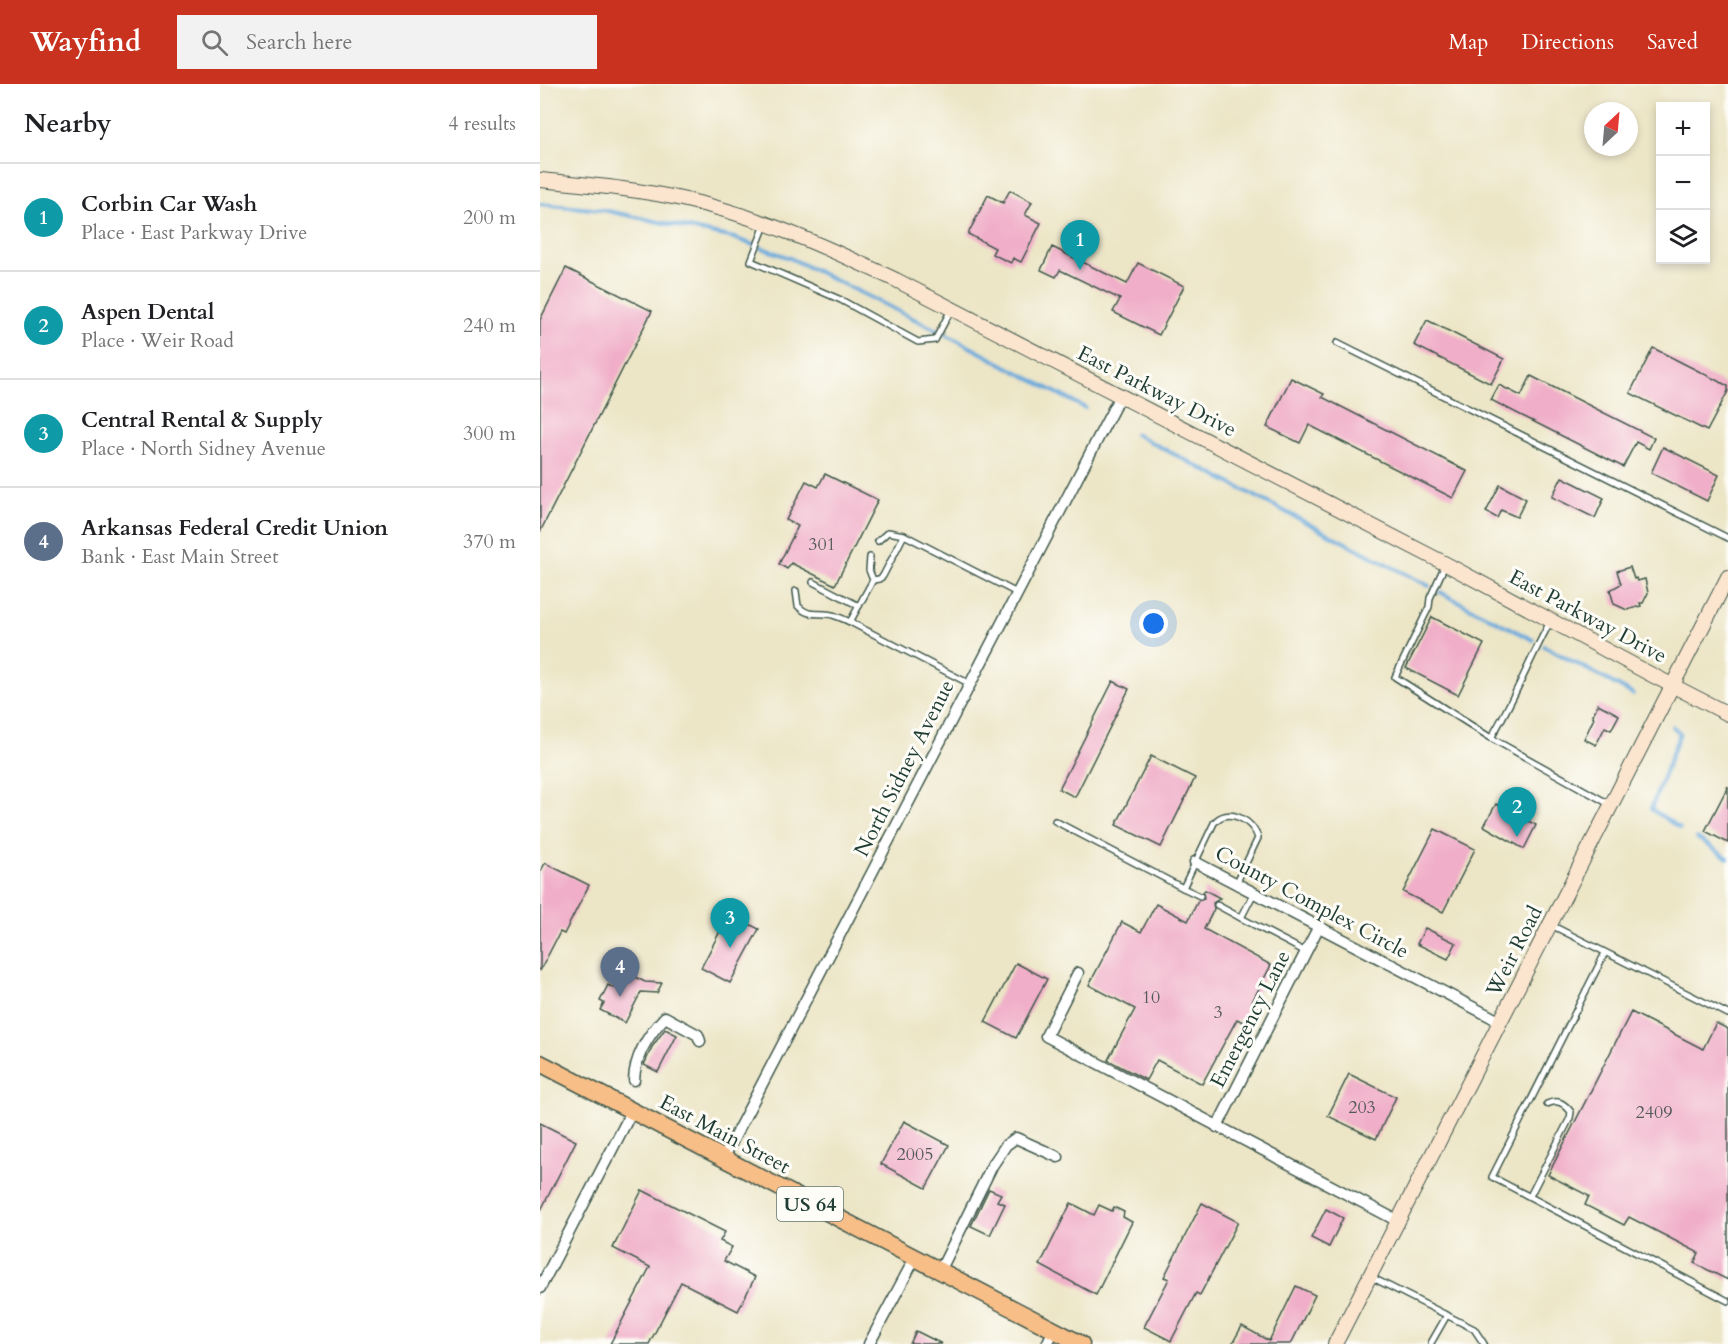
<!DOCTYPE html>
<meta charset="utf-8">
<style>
body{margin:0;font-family:Cardo,serif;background:#f2f2f2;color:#202124}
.controls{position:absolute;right:18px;top:18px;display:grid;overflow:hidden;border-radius:0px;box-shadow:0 3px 9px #0003}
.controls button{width:54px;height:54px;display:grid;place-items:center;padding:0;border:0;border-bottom:2px solid #e0e0e0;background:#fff;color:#202124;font:30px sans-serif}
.compass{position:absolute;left:1044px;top:18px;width:54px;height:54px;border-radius:50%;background:#fff;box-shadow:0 3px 9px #0003;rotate:26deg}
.you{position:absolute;left:614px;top:540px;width:21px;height:21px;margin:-15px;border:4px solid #fff;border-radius:50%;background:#1a73e8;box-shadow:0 0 0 9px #1a73e833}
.badge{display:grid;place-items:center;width:39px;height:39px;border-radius:50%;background:#c8321e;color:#fff;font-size:20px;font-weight:700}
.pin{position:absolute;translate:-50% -50px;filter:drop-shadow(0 2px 3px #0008)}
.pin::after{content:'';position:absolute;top:32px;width:21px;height:18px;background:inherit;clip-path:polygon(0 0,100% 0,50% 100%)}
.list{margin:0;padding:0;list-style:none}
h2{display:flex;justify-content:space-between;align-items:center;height:78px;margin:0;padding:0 24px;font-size:26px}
h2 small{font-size:20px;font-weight:400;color:#757577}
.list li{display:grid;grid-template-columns:39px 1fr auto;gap:18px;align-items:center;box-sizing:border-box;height:108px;padding:0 24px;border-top:2px solid #e0e0e0}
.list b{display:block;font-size:22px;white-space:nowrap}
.list p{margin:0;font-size:20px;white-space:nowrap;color:#757577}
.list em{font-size:20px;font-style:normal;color:#757577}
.icon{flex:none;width:33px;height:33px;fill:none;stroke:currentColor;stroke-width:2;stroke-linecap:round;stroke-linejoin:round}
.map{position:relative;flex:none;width:1188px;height:1260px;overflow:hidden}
header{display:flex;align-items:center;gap:36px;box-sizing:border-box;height:84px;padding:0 30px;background:#c8321e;color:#fff}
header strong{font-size:28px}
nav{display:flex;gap:33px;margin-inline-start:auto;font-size:21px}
.search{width:420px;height:54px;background:#f2f2f2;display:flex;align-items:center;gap:15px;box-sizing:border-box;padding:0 21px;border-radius:0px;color:#757577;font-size:22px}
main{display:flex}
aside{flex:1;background:#fff}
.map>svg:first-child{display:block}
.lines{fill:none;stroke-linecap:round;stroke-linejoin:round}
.stream{stroke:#68a9dc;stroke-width:4}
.building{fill:#f0aec8}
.lane-casing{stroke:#3e564a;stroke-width:8}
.street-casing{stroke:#3e564a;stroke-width:13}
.secondary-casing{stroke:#3e564a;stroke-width:16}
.primary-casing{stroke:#3e564a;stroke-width:19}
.lane{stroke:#fff;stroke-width:5}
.street{stroke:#fff;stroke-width:10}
.secondary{stroke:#fce5cf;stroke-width:14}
.primary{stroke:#f7be88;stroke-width:16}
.labels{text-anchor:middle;stroke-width:6;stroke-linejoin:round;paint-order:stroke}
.number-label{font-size:18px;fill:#535959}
.shield{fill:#fdfcf7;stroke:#62766e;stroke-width:1.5}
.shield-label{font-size:20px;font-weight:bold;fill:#1f3d34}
.street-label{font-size:21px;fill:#1f3d34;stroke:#fdfcf7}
</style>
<header>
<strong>Wayfind</strong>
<div class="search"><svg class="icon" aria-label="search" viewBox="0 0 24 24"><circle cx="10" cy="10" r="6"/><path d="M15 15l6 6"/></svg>Search here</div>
<nav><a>Map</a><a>Directions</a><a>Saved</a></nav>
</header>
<main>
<aside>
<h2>Nearby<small>4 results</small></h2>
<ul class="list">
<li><span class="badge" style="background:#0f9aa8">1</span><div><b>Corbin Car Wash</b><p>Place · East Parkway Drive</p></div><em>200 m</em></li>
<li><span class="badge" style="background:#0f9aa8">2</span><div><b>Aspen Dental</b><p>Place · Weir Road</p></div><em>240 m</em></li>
<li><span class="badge" style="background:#0f9aa8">3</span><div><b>Central Rental &amp; Supply</b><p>Place · North Sidney Avenue</p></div><em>300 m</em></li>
<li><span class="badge" style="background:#5c6f8a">4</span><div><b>Arkansas Federal Credit Union</b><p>Bank · East Main Street</p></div><em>370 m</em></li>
</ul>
</aside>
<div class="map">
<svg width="1188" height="1260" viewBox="0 0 1188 1260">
<rect width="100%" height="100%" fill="#fdfcf7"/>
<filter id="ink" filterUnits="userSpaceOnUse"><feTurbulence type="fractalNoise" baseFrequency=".0167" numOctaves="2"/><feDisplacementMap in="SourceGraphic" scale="12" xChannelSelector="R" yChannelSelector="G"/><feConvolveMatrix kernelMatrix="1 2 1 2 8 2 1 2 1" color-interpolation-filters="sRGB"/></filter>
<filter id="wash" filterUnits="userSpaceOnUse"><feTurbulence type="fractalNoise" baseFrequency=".008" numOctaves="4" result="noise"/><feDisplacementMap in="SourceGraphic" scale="24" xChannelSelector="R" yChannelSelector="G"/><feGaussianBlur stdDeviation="1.35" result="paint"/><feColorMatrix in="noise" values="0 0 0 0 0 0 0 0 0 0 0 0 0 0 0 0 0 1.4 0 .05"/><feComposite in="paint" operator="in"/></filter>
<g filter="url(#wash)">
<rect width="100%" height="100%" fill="#ece5c6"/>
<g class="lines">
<g class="stream">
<path d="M0,120L63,126L194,154L250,174L415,255L545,324"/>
<path d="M595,350L889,502"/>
<path d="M900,508L993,556"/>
<path d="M1004,562L1093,610"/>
<path d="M1132,642L1140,649L1111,725L1140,744"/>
<path d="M1157,754L1188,774"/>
</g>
</g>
<g id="blocks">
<g class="building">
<path d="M470,106L492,118L485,131L501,139L481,178L473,174L471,179L452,170L455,164L428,150L448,111L463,119Z"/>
<path d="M512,163L587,200L598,179L644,202L619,251L573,228L580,215L520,186L516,193L501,186Z"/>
<path d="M26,184L112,227L0,448V236Z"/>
<path d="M887,236L964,275L951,300L874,261Z"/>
<path d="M1113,264L1188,302V307L1167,347L1090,309Z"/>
<path d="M991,292L1114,354L1109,365L1096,358L1083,383L951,316L959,301L981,312Z"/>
<path d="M751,294L784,310L782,313L927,387L913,414L769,341L760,359L727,343Z"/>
<path d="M1123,363L1179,391L1167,417L1111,389Z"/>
<path d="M285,390L338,416L295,501L251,479L247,485L239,480L258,442L246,436L266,397L278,403Z"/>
<path d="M1022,393L1064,414L1055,434L1012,413Z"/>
<path d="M960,401L986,415L977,433L961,426L957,434L946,428Z"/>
<path d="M1090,483L1094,495L1096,494L1097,497L1105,495L1108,509L1103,519H1100L1101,522L1087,526L1074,520L1070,506L1081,500L1077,487Z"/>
<path d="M892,533L944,560L918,611L866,584Z"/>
<path d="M573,597L589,605L535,713L519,705Z"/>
<path d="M1058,620L1079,631L1071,646L1065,643L1056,661L1044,655L1054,634L1052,633Z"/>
<path d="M611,672L655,694L621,763L576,741Z"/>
<path d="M1188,702V759L1165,747Z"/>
<path d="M956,720L996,741L984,765L944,742Z"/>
<path d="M895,745L935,765L903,828L863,808Z"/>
<path d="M5,779L49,801L24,850L20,848L0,887V789Z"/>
<path d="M665,806L680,814L673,819L674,825L664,845L731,881L712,918L717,921L707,940L697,935L662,1000L617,976L606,996L568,976L595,925L549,901L582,838L601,848L616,820L648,837L658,817L664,815L663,808Z"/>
<path d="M189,830L219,845L190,899L161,884Z"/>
<path d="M885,844L916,859L908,875L877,860Z"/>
<path d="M476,879L507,895L476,954L445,938Z"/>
<path d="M83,887L105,898L122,899L117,909L101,908L85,939L60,926L64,919L60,917L68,901L74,904Z"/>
<path d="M1091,928L1163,965L1176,939L1188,945V1196L1154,1179L1159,1169L1089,1133L1084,1141L1045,1121L1049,1112L1008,1091Z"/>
<path d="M125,945L137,951L118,988L104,981L112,963Z"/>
<path d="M809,990L856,1013L836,1055L788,1032Z"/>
<path d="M364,1037L409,1061L386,1104L341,1080Z"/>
<path d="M0,1039L36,1057L0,1128Z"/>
<path d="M449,1105L461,1110L457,1117L465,1120L450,1151L431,1142Z"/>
<path d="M102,1106L185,1148L180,1157L192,1163L184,1177L215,1193L198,1227L141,1198L109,1260H70L110,1183L73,1164Z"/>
<path d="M531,1119L554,1131L559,1121L572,1127L574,1123L584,1128L583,1133L592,1138L556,1211L500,1181Z"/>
<path d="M662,1119L698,1138L660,1211L656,1209L631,1257L604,1243L629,1195L624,1193Z"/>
<path d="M786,1125L803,1134L789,1163L771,1154Z"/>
<path d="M756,1202L775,1211L751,1260H692L702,1242L729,1257Z"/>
<path d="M376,1247L402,1260H370Z"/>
</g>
</g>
</g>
<g filter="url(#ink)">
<use href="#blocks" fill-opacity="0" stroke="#3e564a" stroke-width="1.5"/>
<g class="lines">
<g class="lane-casing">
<g id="lane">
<path d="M225,141L211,177L301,216L378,258L395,256L411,226"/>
<path d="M797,259L1188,454"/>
<path d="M338,457L348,448L364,451L477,509"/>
<path d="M330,473L329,486L333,496L310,538L430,600"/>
<path d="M905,481L890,514L889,523L855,593L951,654L1071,721"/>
<path d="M333,496L339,495L343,492L364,451"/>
<path d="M273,498L319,522"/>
<path d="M256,507L258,522C268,532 273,529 286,530C294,530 303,535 310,538"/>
<path d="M951,654C974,616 989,577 1010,538"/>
<path d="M515,737L643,804L674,739C687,722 713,736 718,754L696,800"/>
<path d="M643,804L660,812"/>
<path d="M677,821L701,834L714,809"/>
<path d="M701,834L766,868"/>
<path d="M1011,841L1188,930"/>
<path d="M1065,869L952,1093L1188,1217"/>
<path d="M990,1112L1030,1034L1031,1028C1024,1019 1018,1015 1007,1020"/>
<path d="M831,1193L934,1245L944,1260"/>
<path d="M891,1259L907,1231"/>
</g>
</g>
<g class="street-casing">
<g id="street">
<path d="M655,778L961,938"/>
<path d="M538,889L506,952L858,1137"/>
<path d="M94,996C95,971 108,951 125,933L158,951L160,957"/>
<path d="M677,1043L778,844"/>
<path d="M183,1075L580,312"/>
<path d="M400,1187L452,1082L466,1061L476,1054L518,1073"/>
<path d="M0,1204L92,1027"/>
<path d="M329,1260L375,1174"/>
<path d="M507,1260L514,1246"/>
</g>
</g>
<g class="secondary-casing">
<g id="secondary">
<path d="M0,96C49,101 98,105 146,116C219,132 288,164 356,196L906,480L1112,591L1188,630"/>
<path d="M795,1260L1188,493"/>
</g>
</g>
<g class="primary-casing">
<path id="primary" d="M0,979L541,1260"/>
</g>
<use href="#lane" class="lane"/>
<use href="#street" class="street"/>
<use href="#secondary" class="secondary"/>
<use href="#primary" class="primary"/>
</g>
</g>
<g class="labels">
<g class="number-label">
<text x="282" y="466">301</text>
<text x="611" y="919">10</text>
<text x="678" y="934">3</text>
<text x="822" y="1029">203</text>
<text x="1114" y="1034">2409</text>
<text x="375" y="1076">2005</text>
</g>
<rect class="shield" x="237" y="1103" width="66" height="34" rx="4.5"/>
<g class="shield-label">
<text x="270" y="1127">US 64</text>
</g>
<g class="street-label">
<text transform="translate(617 307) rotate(27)" y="7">East Parkway Drive</text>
<text transform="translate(1048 532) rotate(28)" y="7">East Parkway Drive</text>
<text transform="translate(364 684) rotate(-63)" y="7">North Sidney Avenue</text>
<text transform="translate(772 818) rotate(28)" y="7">County Complex Circle</text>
<text transform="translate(974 867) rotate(-63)" y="7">Weir Road</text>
<text transform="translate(710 935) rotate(-63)" y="7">Emergency Lane</text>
<text transform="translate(185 1050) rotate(28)" y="7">East Main Street</text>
</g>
</g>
</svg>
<div class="controls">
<button>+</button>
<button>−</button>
<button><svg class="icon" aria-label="layers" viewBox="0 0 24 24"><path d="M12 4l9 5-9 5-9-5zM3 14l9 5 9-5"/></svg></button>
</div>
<svg class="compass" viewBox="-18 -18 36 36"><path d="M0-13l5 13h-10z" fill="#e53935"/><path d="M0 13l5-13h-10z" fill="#757577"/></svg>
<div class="you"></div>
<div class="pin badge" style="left:540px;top:186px;background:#0f9aa8">1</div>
<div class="pin badge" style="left:977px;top:753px;background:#0f9aa8">2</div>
<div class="pin badge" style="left:190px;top:864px;background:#0f9aa8">3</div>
<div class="pin badge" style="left:80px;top:913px;background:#5c6f8a">4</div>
</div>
</main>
